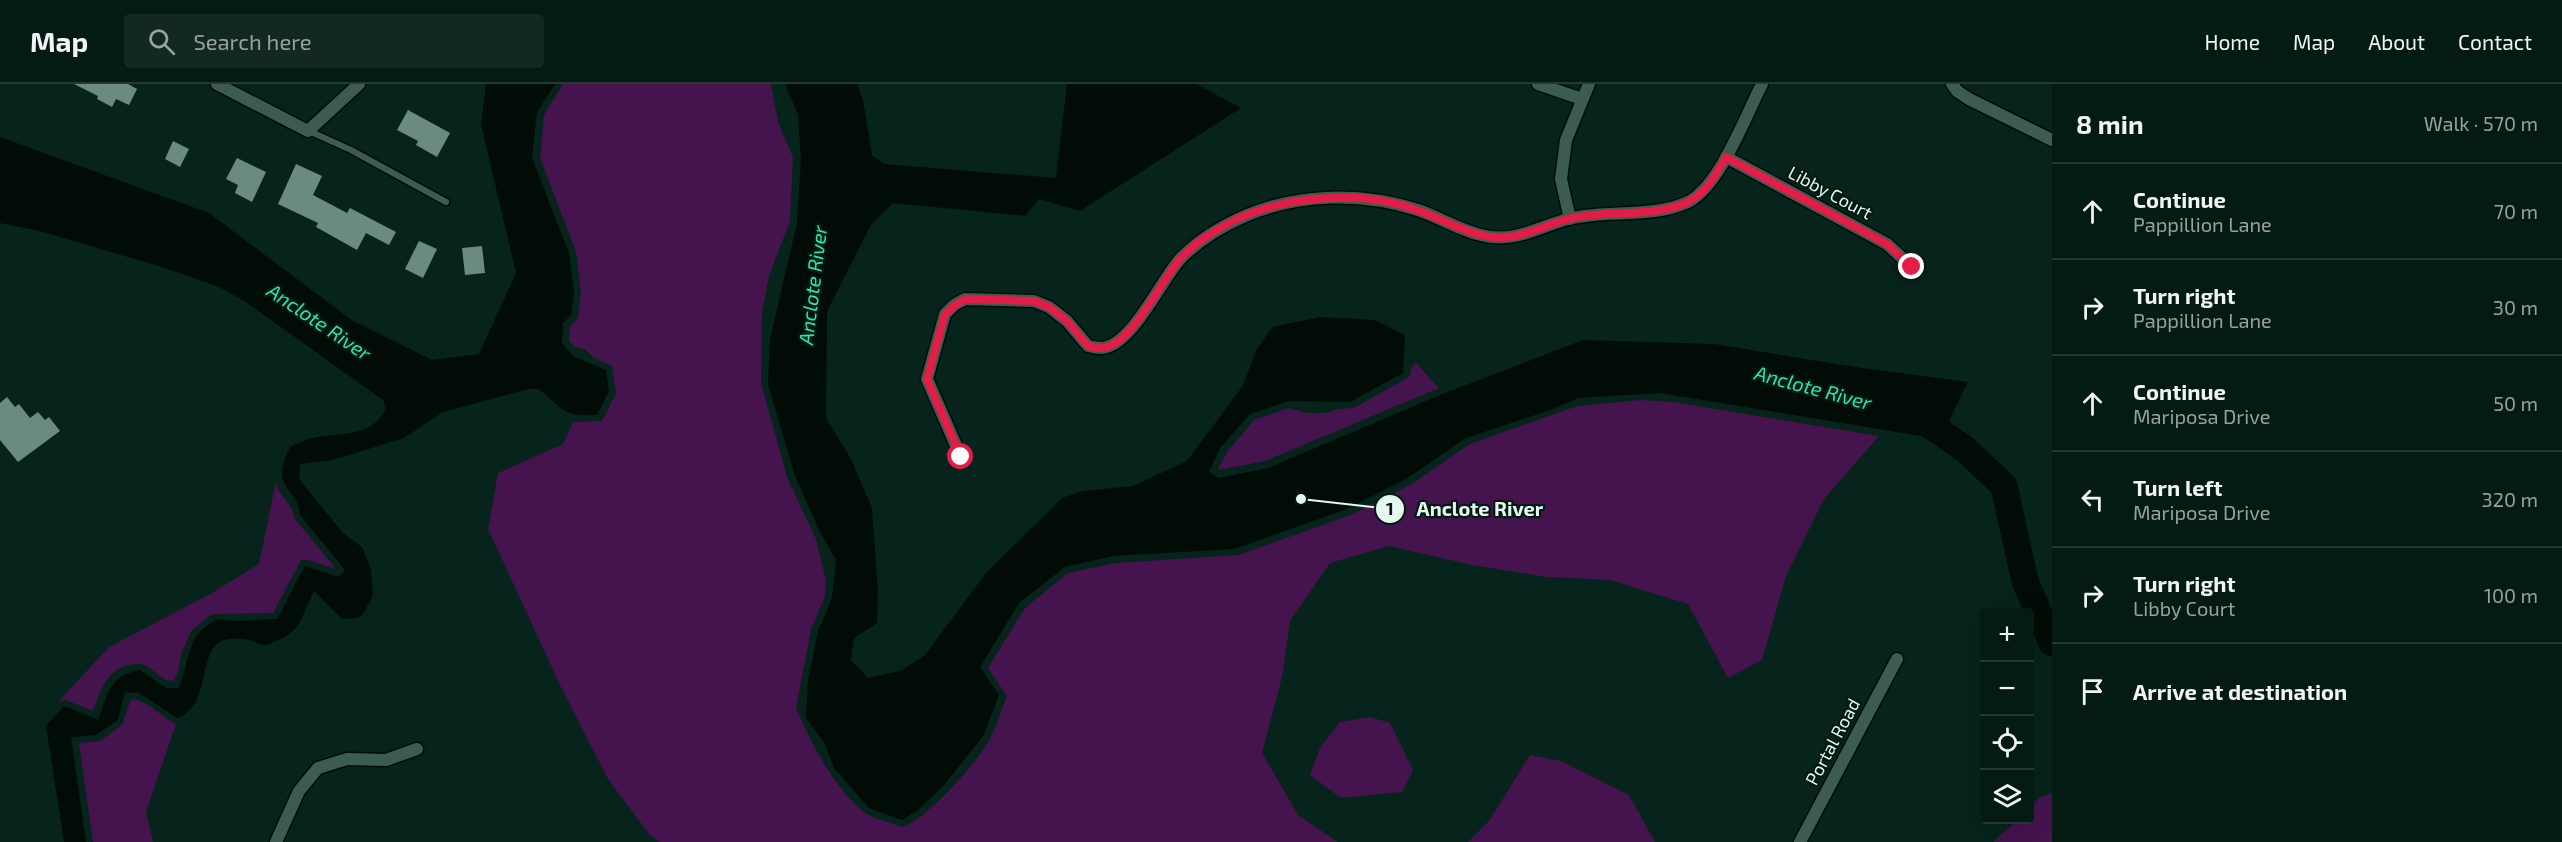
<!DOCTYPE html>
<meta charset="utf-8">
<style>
body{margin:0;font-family:"Exo 2",sans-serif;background:#122822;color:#f1f3f6}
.controls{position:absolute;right:18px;bottom:18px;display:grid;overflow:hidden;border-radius:6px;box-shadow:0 6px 24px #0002}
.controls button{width:54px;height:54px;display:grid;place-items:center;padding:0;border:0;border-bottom:2px solid #253934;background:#041b14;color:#f1f3f6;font:30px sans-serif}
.stop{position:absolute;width:18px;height:18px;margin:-14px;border:4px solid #e11d48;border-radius:50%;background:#fff}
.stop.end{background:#e11d48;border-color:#fff;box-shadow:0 2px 6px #0008}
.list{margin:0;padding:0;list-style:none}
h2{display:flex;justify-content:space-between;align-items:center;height:78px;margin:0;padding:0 24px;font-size:26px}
h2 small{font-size:20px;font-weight:400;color:#97a1a0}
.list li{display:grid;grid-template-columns:39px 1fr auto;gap:18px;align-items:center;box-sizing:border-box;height:96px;padding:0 24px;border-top:2px solid #253934}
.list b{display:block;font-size:22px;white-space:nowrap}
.list p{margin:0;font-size:20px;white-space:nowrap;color:#97a1a0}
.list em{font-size:20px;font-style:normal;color:#97a1a0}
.icon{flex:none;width:33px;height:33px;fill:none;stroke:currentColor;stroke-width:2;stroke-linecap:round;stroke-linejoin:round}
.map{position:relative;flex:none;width:2052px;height:758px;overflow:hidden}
header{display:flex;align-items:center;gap:36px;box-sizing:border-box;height:84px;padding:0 30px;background:#041b14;border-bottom:2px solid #253934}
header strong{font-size:28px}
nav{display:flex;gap:33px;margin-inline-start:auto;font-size:21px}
.search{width:420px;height:54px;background:#122822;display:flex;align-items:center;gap:15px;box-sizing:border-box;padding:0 21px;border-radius:6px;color:#97a1a0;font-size:22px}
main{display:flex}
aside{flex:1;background:#041b14}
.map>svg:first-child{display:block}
.green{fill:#45134e}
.water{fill:#010c07}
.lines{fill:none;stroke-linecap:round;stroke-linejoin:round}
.river{stroke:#010c07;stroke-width:27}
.building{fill:#6b8b7f}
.service-casing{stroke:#000c07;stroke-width:9}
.minor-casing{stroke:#000c07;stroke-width:15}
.service{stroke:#3d5c51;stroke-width:6}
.minor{stroke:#3d5c51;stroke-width:12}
.route{stroke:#e11d48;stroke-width:8}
.labels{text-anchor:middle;stroke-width:4.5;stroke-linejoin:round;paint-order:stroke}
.street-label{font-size:18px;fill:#e6f7f0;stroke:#001b12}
.water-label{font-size:20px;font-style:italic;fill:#29e6b7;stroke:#001b12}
.leader{fill:none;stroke:#e6f7f0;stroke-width:2}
.callout-dot{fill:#e6f7f0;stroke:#001b12;stroke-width:2}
.mark-label{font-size:18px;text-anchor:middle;font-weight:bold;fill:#111}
.callout-label{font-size:20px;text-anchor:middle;font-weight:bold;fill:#e6f7f0;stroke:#001b12;stroke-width:4.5;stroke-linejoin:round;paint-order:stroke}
</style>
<header>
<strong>Map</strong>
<div class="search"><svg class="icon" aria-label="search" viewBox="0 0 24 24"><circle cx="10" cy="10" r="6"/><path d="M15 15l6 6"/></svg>Search here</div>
<nav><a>Home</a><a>Map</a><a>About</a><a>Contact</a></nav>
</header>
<main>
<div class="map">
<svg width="2052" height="758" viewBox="0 0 2052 758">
<rect width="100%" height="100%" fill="#06241b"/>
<g class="green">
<path d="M563,0H771L778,38L793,73L790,137L769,192L762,229L761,299L787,393L816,455L826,497L825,512L811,545L796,624C813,662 831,700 864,728C873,735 891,738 902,743C926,736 978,678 990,655C997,642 1001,626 1007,612L988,584L1025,524L1068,489L1115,479L1238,471L1351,431L1410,401L1470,360L1577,322L1640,316L1673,318L1879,352L1824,415L1786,492L1762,576L1728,594L1688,520L1610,496L1547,493L1472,481L1389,462L1330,479L1290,537L1282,593L1262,669L1298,731L1338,758H660L649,750L608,695L561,603L488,445L498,389L563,360L573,338L602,337L616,309L612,282L593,273L585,265L575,263L569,257L570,243L578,233L581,208L576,168L540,74L544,31Z"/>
<path d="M1416,279L1439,304L1265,377L1218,386L1227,368L1254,336L1289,324L1307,329H1327L1337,325L1354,324L1407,294L1410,291L1411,284Z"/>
<path d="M276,397L277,404L292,425L295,435L336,485L307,476H301L273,529L212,530L191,547L181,571L178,588L173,597C162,597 155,586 144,581C140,579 135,580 130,581C107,585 100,607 93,627L66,616L58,618L109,563L212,509L259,480Z"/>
<path d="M131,615C148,616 161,633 176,640L146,728L153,758H93L79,659L100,657L122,641Z"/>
<path d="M1370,633L1390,639L1413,686L1402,708L1341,714L1310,691L1320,664L1340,638Z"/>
<path d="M1530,671L1561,677L1629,711L1655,758H1468L1489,737Z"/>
<path d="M2052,709V758H1993L2017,736H2030V723L2040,713Z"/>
</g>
<g class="water">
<path d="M486,0H555L537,28L532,74L569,169L574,208L571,231L563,239L562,259L573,272L606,286L609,307L597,331C561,333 564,325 539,305H529L443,328L404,354L333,376L300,380L299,395L343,449L363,464L371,486L373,511L364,529L358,534L342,535L314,507C297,541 303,548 264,562C249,555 245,554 229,555C194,559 215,621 177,634L139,609L125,608L118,636L96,651L71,653L86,758H64L46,642L64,622L98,636C108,609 109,592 140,586L166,604H178C187,587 186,566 198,550C202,544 211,540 217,535L234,537L277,535L305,482L339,493L345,486L300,431C298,400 268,408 290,363C297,360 305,356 312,354C339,348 371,355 386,325L383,316L243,216L219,203L162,183L40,147L0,139V53L209,129L353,237L432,276L479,270L516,189L481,40Z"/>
<path d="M785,0H857L863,16L872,71L884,80L1056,94L1067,0H1196L1241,24L1080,127L1039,115L1025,132L893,119L871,141L827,227L826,334L851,375L872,424L878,507L877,539L854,554L851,576L868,594L900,587L925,571L986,489L1062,414L1083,407L1133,402L1187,377L1242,303L1257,265L1272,243L1320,233L1375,236L1405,251L1403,289L1350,318L1289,317L1250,330L1220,364L1209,388L1219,394L1268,384L1440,311L1583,256L1714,260L1862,284L1968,298L1940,355L1660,309L1578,314L1553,325L1466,354L1406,395L1347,425L1234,465L1113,472L1065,483L1019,519L980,583L999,611L983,652L945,700L918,726L902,736L869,724L834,684L825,660L806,634L808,597L818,547L832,514L836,476L820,448L795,392L768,300L770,255L797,139L801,75L798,31Z"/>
</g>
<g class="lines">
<path class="river" d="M1912,329L1965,365L2004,402L2025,497L2052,559"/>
</g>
<g class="building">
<path d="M74,0H128L137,5L129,21L116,15L112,23L97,15L98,12Z"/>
<path d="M408,26L450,49L437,73L416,61L418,57L397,46Z"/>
<path d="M173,57L189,65L180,83L165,75Z"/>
<path d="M237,74L266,88L252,118L235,109L238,101L226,95Z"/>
<path d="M296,80L322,92L313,111L347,129L350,124L396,148L389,161L366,149L357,166L316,143L318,139L278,120Z"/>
<path d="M419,157L437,165L423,194L405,185Z"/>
<path d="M482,162L485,189L465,191L462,164Z"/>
<path d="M7,313L15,323L19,320L30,334L38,328L45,336L49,333L60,347L18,378L0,356V319Z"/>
</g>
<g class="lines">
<g class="service-casing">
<path id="service" d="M309,47L351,66L446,118"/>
</g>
<g class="minor-casing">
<g id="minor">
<path d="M217,0L308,47L359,0"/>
<path d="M1538,0L1582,15"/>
<path d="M1952,0L1957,7L1969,15L2052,56"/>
<path d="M1726,73L1887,160L1912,183"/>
<path d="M1570,135L1561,95L1566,56L1589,0"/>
<path d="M961,373L927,295L945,230L954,221L965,215L1034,217L1049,223L1067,237L1088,262C1092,263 1098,264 1102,264C1132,262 1162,194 1181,174C1199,156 1222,142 1245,132C1299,109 1362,108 1418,126C1439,133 1459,146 1481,151C1513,160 1538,143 1568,135C1596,128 1625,131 1654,127C1664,126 1679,122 1688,118C1720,102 1746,31 1762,0"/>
<path d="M276,758L299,707L318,684L347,675L386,676L417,665"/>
<path d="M1800,758L1897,575"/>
</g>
</g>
<use href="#service" class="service"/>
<use href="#minor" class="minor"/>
</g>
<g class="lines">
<path class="route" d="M961,373L927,295L945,230L954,222L965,215L1034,217L1049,223L1067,237L1088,262C1092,263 1098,264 1102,264C1132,262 1162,194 1181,174C1189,166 1199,157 1209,151C1245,126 1290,115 1333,114C1363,112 1394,117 1422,128C1441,135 1461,146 1481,151C1513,160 1538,143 1568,135C1607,125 1651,135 1688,118C1706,109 1717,89 1726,73L1887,160L1912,183"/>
</g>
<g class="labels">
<g class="street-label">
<text transform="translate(1830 109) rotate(28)" y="6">Libby Court</text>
<text transform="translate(1833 658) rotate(-62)" y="6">Portal Road</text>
</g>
<g class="water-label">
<text transform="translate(813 201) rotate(-83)" y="7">Anclote River</text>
<text transform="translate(319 238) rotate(34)" y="7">Anclote River</text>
<text transform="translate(1813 304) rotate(15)" y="7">Anclote River</text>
</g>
</g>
<path class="leader" d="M1301 415L1390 425"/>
<g class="callout-dot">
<circle cx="1301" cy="415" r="6"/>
<circle cx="1390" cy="425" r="15"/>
</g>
<g class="mark-label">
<text x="1390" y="431">1</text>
</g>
<g class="callout-label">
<text x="1480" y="432">Anclote River</text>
</g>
</svg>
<div class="controls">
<button>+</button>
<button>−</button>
<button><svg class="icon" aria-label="locate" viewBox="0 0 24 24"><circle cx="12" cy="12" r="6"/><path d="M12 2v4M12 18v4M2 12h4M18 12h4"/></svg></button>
<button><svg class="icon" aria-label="layers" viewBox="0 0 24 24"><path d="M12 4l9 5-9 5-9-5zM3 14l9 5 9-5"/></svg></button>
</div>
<div class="stop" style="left:961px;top:373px"></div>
<div class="stop end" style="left:1912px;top:183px"></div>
</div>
<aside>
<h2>8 min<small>Walk · 570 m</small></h2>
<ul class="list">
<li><svg class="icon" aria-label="ahead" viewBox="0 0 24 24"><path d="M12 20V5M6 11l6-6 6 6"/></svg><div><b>Continue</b><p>Pappillion Lane</p></div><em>70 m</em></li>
<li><svg class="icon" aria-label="right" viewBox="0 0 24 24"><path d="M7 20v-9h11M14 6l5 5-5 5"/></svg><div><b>Turn right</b><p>Pappillion Lane</p></div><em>30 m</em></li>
<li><svg class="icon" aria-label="ahead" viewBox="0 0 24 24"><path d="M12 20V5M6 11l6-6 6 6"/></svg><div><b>Continue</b><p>Mariposa Drive</p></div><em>50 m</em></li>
<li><svg class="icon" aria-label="left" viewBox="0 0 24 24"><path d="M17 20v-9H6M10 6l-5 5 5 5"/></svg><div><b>Turn left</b><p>Mariposa Drive</p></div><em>320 m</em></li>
<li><svg class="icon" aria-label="right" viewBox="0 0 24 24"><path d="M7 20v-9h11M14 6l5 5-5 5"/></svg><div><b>Turn right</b><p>Libby Court</p></div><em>100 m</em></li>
<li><svg class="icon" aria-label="arrive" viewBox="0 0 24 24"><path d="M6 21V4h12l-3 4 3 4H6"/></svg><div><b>Arrive at destination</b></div></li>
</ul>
</aside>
</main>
